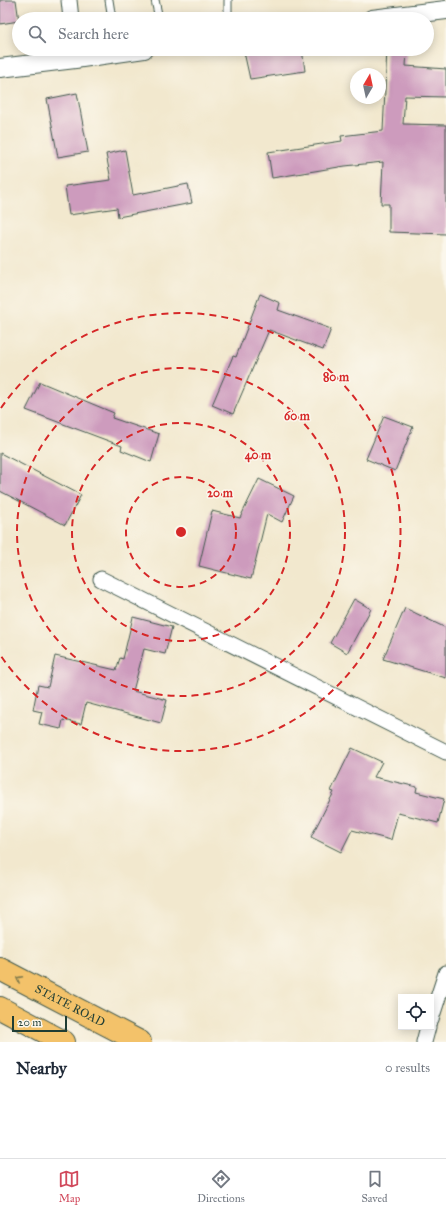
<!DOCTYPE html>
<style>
body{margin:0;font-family:"IM FELL Great Primer",serif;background:#f2f2f3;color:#1f2937}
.controls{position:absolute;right:12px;bottom:12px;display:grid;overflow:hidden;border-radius:0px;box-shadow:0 2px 10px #0003}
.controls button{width:36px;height:36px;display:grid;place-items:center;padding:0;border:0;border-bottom:1px solid #e0e1e3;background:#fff;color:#1f2937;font:20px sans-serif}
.compass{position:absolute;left:350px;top:68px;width:36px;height:36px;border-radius:50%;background:#fff;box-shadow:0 2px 10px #0003;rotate:9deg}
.scale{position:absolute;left:12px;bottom:10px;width:55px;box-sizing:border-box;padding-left:4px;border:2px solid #1f3d34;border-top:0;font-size:11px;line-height:14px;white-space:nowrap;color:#1f3d34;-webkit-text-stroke:3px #fbf7ec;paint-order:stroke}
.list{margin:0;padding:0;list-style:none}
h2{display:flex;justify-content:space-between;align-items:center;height:52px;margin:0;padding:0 16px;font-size:17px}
h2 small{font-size:13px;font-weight:400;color:#747a83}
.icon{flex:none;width:22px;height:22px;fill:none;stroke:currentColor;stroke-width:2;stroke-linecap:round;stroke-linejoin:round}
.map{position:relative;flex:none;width:446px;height:1042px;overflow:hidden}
.search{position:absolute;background:#fff;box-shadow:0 2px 10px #0003;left:12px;right:12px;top:12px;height:44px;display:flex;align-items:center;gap:10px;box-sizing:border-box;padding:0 14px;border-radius:22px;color:#747a83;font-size:15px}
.sheet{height:116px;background:#fff}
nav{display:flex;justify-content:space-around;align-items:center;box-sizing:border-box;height:56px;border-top:1px solid #e0e1e3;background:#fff;font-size:11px;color:#747a83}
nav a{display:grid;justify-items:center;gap:2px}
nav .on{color:#d1495b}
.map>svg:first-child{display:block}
.building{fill:#cd9bbd}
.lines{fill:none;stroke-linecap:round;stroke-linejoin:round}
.service-casing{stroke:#3f574b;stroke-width:9}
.minor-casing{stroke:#3f574b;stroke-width:17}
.tertiary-casing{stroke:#3f574b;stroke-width:20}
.primary-casing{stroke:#3f574b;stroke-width:24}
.service{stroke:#fff;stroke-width:7}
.minor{stroke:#fff;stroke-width:15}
.tertiary{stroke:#fff;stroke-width:18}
.primary{stroke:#f3c26a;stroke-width:22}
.oneway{stroke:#7e794c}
.ring{fill:none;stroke:#d62828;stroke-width:2;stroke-dasharray:7 5}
.labels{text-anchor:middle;stroke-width:3;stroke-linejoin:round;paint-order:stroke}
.street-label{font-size:12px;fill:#1f3d34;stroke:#fbf7ec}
.centre{fill:#d62828;stroke:#fbf7ec;stroke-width:2}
.ring-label{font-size:12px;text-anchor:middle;font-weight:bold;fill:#d62828;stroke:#fbf7ec;stroke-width:3;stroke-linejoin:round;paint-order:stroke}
</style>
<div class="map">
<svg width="446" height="1042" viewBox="0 0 446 1042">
<rect width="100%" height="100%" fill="#fbf7ec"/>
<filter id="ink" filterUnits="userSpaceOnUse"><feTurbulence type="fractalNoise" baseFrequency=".025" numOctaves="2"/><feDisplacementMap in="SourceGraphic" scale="8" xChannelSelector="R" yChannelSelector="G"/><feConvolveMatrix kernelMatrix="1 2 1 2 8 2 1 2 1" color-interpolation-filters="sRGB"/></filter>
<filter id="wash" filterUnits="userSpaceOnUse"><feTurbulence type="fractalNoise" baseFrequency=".012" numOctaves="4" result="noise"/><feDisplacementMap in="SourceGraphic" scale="16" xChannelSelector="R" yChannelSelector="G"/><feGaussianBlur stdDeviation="0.9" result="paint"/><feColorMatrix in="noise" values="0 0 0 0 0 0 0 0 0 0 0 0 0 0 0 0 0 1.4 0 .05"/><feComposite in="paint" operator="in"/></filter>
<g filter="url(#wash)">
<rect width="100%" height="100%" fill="#f2e8ce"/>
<g id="blocks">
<g class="building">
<path d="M0,0H16L19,21L0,24Z"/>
<path d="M263,49H302L305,71L250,79L244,52Z"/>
<path d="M387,49L407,50L406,66L446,69V97L405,96L403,124L446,125V234L389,232V204H381L383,162L345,166L272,178L268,152L342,141L341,136L383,131Z"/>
<path d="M77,93L88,152L58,157L47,99Z"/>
<path d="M125,150L133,195L188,184L192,203L118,217L117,208L69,215L65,186L111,180L106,154Z"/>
<path d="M260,294L280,303L278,310L331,329L323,350L269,330L233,414L212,405L233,356L236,357Z"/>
<path d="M40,382L114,413L112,418L159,434L151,462L121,450L122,446L26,410Z"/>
<path d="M384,416L413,427L395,471L366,459Z"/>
<path d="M0,453L81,495L65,525L0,491Z"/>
<path d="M259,479L294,496L282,522L267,514L251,579L199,566L212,511L240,518Z"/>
<path d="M354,599L371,609L347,653L330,643Z"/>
<path d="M405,608L446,628V678L383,659Z"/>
<path d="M133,617L172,627L165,654L144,649L133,691L167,700L161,723L86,703L81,724L63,720L61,729L39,724L42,712L33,710L38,685L48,687L55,656L116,670L120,658L123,659Z"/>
<path d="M352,748L382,762L374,777L417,787L416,792L444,799L438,823L398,813L391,840L352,830L341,852L311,837L334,792L331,791Z"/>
</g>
</g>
</g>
<g filter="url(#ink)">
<use href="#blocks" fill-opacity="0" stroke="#3f574b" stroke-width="1"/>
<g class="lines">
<g class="service-casing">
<g id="service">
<path d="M109,0L112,19"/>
<path d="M155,0L159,19"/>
<path d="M228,0V19"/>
</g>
</g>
<g class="minor-casing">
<g id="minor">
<path d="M69,0L71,19"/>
<path d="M101,579L446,752"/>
<path d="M431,1019L446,973"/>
<path d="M424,1042L428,1027"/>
</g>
</g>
<g class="tertiary-casing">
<g id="tertiary">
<path d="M372,19L446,10"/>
<path d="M0,68L75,59L144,49"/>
</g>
</g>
<g class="primary-casing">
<g id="primary">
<path id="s1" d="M0,969L140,1042"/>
<path d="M0,1008L64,1042"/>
</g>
</g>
<use href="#service" class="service"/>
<use href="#minor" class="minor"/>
<use href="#tertiary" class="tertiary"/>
<use href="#primary" class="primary"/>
</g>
<defs><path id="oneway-chevron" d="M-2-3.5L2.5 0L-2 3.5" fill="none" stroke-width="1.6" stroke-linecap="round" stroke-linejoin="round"/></defs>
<use class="oneway" href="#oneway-chevron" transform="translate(19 979) rotate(-153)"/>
</g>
<g class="ring">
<circle cx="181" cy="532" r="55"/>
<circle cx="181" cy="532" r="109"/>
<circle cx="181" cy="532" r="164"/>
<path d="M1 408A219 219 0 1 1 1 656"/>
</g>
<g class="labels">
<g class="street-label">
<text dy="4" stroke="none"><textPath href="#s1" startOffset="79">STATE ROAD</textPath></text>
</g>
</g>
<circle cx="181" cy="532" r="6" class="centre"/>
<g class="ring-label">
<text x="336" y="381">80 m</text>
<text x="297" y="420">60 m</text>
<text x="258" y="459">40 m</text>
<text x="220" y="497">20 m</text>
</g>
</svg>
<div class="controls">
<button><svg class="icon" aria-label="locate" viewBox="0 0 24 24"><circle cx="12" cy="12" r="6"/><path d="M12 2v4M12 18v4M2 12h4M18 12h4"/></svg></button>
</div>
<svg class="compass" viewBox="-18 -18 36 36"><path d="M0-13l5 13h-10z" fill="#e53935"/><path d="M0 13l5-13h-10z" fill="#747a83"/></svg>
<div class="scale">20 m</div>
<div class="search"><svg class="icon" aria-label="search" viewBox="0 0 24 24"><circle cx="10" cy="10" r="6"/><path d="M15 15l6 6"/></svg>Search here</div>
</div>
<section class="sheet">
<h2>Nearby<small>0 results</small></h2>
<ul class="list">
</ul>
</section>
<nav>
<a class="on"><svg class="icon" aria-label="map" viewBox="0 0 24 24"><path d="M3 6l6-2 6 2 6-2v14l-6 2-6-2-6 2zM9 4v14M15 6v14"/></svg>Map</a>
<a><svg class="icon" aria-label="directions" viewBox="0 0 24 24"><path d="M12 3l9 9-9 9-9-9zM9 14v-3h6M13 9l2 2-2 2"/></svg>Directions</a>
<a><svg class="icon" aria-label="saved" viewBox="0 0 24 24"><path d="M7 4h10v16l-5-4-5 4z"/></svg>Saved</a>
</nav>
